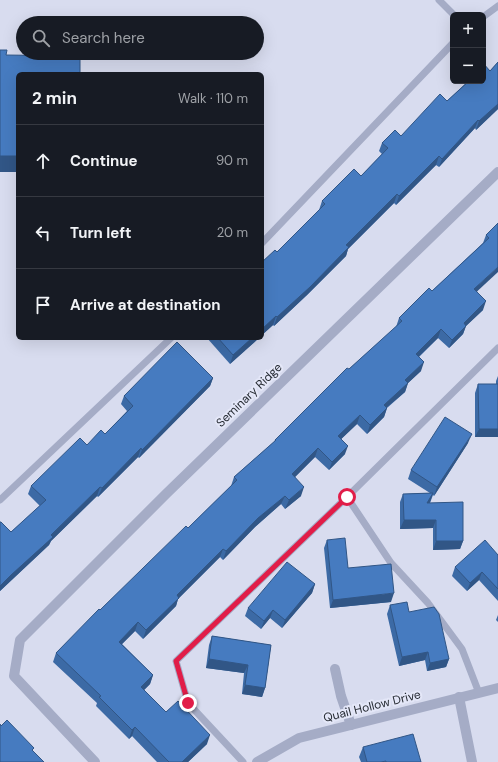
<!DOCTYPE html>
<meta charset="utf-8">
<style>
body{margin:0;font-family:"DM Sans",sans-serif;background:#242831;color:#f1f3f6}
.controls{position:absolute;right:12px;top:12px;display:grid;overflow:hidden;border-radius:6px;box-shadow:0 4px 16px #0002}
.controls button{width:36px;height:36px;display:grid;place-items:center;padding:0;border:0;border-bottom:1px solid #363941;background:#171b24;color:#f1f3f6;font:20px sans-serif}
.stop{position:absolute;width:12px;height:12px;margin:-9px;border:3px solid #e11d48;border-radius:50%;background:#fff}
.stop.end{background:#e11d48;border-color:#fff;box-shadow:0 1px 4px #0008}
.list{margin:0;padding:0;list-style:none}
h2{display:flex;justify-content:space-between;align-items:center;height:52px;margin:0;padding:0 16px;font-size:17px}
h2 small{font-size:13px;font-weight:400;color:#9ea1a6}
.list li{display:grid;grid-template-columns:26px 1fr auto;gap:12px;align-items:center;box-sizing:border-box;height:72px;padding:0 16px;border-top:1px solid #363941}
.list b{display:block;font-size:15px;white-space:nowrap}
.list em{font-size:13px;font-style:normal;color:#9ea1a6}
.icon{flex:none;width:22px;height:22px;fill:none;stroke:currentColor;stroke-width:2;stroke-linecap:round;stroke-linejoin:round}
.map{position:relative;flex:none;width:498px;height:762px;overflow:hidden}
.search{position:absolute;background:#171b24;box-shadow:0 4px 16px #0002;left:16px;top:16px;width:248px;height:44px;display:flex;align-items:center;gap:10px;box-sizing:border-box;padding:0 14px;border-radius:22px;color:#9ea1a6;font-size:15px}
.panel{position:absolute;background:#171b24;box-shadow:0 4px 16px #0002;left:16px;top:72px;width:248px;height:268px;border-radius:6px}
.map>svg:first-child{display:block}
.lines{fill:none;stroke-linecap:round;stroke-linejoin:round}
.lane{stroke:#a5acc6;stroke-width:7}
.street{stroke:#a5acc6;stroke-width:10}
.wall{fill:#3c6aa5}
.shaded-wall{fill:#315686}
.building{fill:#467bc0;stroke:#315686}
.route{stroke:#e11d48;stroke-width:5}
.labels{text-anchor:middle;stroke-width:4;stroke-linejoin:round;paint-order:stroke}
.street-label{font-size:12px;fill:#262b33;stroke:#e4e7f8}
</style>
<div class="map">
<svg width="498" height="762" viewBox="0 0 498 762">
<rect width="100%" height="100%" fill="#d8dcef"/>
<g class="lines">
<g class="lane">
<path d="M439,0L454,15"/>
<path d="M483,17L498,6"/>
<path d="M262,243L453,43"/>
<path d="M347,497L391,563L428,603L462,649L479,693"/>
<path d="M0,500L171,338"/>
<path d="M243,762L188,703L176,661L347,497L498,348"/>
</g>
<g class="street">
<path d="M335,669L341,696L351,725"/>
<path d="M459,697L472,762"/>
<path d="M95,762L14,676L20,640L167,493L498,172"/>
<path d="M257,762L299,738L498,688"/>
</g>
</g>
<g class="wall">
<path d="M498,62V109L476,130L475,128L439,167L436,165L396,205L394,203L348,249L346,256L307,295L274,326L273,325L262,335V262L277,252L319,210L322,201L361,176L382,154L379,151L382,143L401,136L447,101L465,84L463,81H483L490,71Z"/>
<path d="M498,223L477,292L483,310L466,326L463,334L449,348L438,338L419,357L421,371L408,383L405,392L387,408L384,417L367,434L357,424L341,439L345,454L329,470L315,457L295,477L301,496L285,509L281,504L255,527L223,560L220,557L178,599L176,606L143,639L135,631L122,644L153,675L150,684L144,690L166,712L207,744L188,762H157L132,736L129,739L96,706L97,703L53,662L56,653L100,610L188,528L231,486L234,477L274,442L275,440L349,369L396,327L399,318L432,291L483,243L486,235Z"/>
<path d="M207,338H259L230,364Z"/>
<path d="M498,376V437H475V393L478,384H496V381Z"/>
<path d="M213,378L210,386L139,458L138,457L98,497L97,496L51,541L49,545L0,591V522L11,532L40,506L28,494L31,486L87,445L105,434L127,411L121,404L124,396Z"/>
<path d="M468,443L434,496L433,495L430,503L463,541L460,549L433,550V528L400,529V502L403,494L430,493L408,479L411,470Z"/>
<path d="M327,540L348,568L391,602L330,608L324,548Z"/>
<path d="M498,555V601L479,580L467,591L452,576L455,567Z"/>
<path d="M315,584L312,593L282,628L270,618L261,629L245,616L248,608Z"/>
<path d="M390,605L409,612L449,659L446,667L427,671L425,660L399,666L387,614Z"/>
<path d="M498,615V622L496,620Z"/>
<path d="M212,636L271,645L265,688L262,697L242,694L244,673L206,668L209,645Z"/>
<path d="M363,747L421,762H361L359,757Z"/>
</g>
<g class="shaded-wall">
<path d="M498,104V109L476,130L479,121Z"/>
<path d="M478,120L475,128L439,167L442,159Z"/>
<rect x="0" y="156" width="18" height="16"/>
<path d="M439,156L436,165L396,205L399,196Z"/>
<path d="M397,194L394,203L348,249L346,256L307,295L274,326L277,317L346,245Z"/>
<path d="M498,267V272L471,297L474,289Z"/>
<path d="M486,301L483,310L466,326L463,334L449,348L452,340L464,323Z"/>
<path d="M276,316L273,325L262,335V329Z"/>
<path d="M441,329L438,338L413,362L416,354Z"/>
<path d="M252,338H259L230,364L233,355Z"/>
<path d="M424,362L421,371L407,384L408,383L405,392L380,413L384,405L405,380Z"/>
<path d="M213,378L210,386L139,458L142,450Z"/>
<path d="M387,408L384,417L367,434L370,425Z"/>
<path d="M360,415L357,424L335,445L338,436Z"/>
<path d="M479,429H498V437H475Z"/>
<path d="M472,434L468,443L434,496L437,487Z"/>
<path d="M348,446L345,454L329,470L332,462Z"/>
<path d="M141,448L138,457L98,497L102,488Z"/>
<path d="M318,448L315,457L289,483L292,474Z"/>
<path d="M100,487L97,496L51,541L49,545L0,591V586Z"/>
<path d="M304,487L301,496L285,509L289,500Z"/>
<path d="M433,493L430,502L424,511L427,503Z"/>
<path d="M285,496L281,504L255,527L223,560L226,551L258,518Z"/>
<path d="M404,520H436L433,528L400,529Z"/>
<path d="M436,541H463L460,549L433,550Z"/>
<path d="M223,549L220,557L178,599L176,606L143,639L146,630L177,595Z"/>
<path d="M482,572L479,580L467,591L470,583Z"/>
<path d="M315,584L312,593L282,628L285,620Z"/>
<path d="M394,593L391,602L330,608L333,600Z"/>
<path d="M273,610L270,618L261,629L264,621Z"/>
<path d="M138,622L135,631L116,650L119,642Z"/>
<path d="M428,652L425,660L399,666L402,657Z"/>
<path d="M209,659L248,665L244,673L206,668Z"/>
<path d="M449,659L446,667L427,671L430,663Z"/>
<path d="M153,675L150,684L138,696L141,687Z"/>
<path d="M245,685L265,688L262,697L242,694Z"/>
<path d="M135,727L132,736L129,739L132,730Z"/>
<path d="M210,735L207,744L188,762H182Z"/>
</g>
<g class="building">
<path d="M0,50H7L6,55L80,56V74H18V156H0Z"/>
<path d="M498,62V104L479,121L478,120L442,159L439,156L399,196L397,194L346,245L349,247L310,287L277,317L276,316L262,329V262L275,250L277,252L325,204L322,201L354,169L361,176L388,148L382,143L395,130L401,136L440,94L447,101L469,81H483V63L490,71Z"/>
<path d="M498,223V267L474,289L486,301L464,323L466,326L452,340L441,329L416,354L424,362L405,380L408,383L384,405L387,408L370,425L360,415L338,436L348,446L332,462L318,448L292,474L304,487L289,500L285,496L258,518L226,551L223,549L177,595L179,598L146,630L138,622L119,642L153,675L141,687L166,712L178,701L210,735L182,762H169L135,727L132,730L99,697L101,696L56,653L99,609L100,610L186,526L188,528L237,480L234,477L276,440H275L347,368L349,369L402,321L399,318L429,288L432,291L489,238L486,235Z"/>
<path d="M218,338H252L233,355Z"/>
<path d="M177,342L213,378L142,450L141,448L102,488L100,487L51,535L53,537L11,575L0,586V522H1L11,532L46,500L31,486L80,438L87,445L101,430L105,434L133,406L124,396Z"/>
<path d="M478,384H498V429H479Z"/>
<path d="M445,417L472,434L437,487L411,470Z"/>
<path d="M433,493L427,503L463,502V541H436V520H404L403,494Z"/>
<path d="M345,538L348,568L391,564L394,593L333,600L327,540Z"/>
<path d="M485,540L498,555V589L482,572L470,583L455,567Z"/>
<path d="M287,562L315,584L285,620L273,610L264,621L248,608Z"/>
<path d="M407,602L409,612L434,607L439,614L449,659L430,663L428,652L402,657L390,605Z"/>
<path d="M212,636L271,645L265,688L245,685L248,665L209,659Z"/>
<path d="M7,720L34,748L32,750L44,762H0V724L1,726Z"/>
<path d="M413,734L421,762H386V761L381,762H367L363,747Z"/>
</g>
<g class="lines">
<path class="route" d="M188,703L176,661L347,497"/>
</g>
<g class="labels">
<g class="street-label">
<text transform="translate(249 395) rotate(-44)" y="4">Seminary Ridge</text>
<text transform="translate(372 706) rotate(-14)" y="4">Quail Hollow Drive</text>
</g>
</g>
</svg>
<div class="controls">
<button>+</button>
<button>−</button>
</div>
<div class="stop" style="left:347px;top:497px"></div>
<div class="stop end" style="left:188px;top:703px"></div>
<div class="search"><svg class="icon" aria-label="search" viewBox="0 0 24 24"><circle cx="10" cy="10" r="6"/><path d="M15 15l6 6"/></svg>Search here</div>
<section class="panel">
<h2>2 min<small>Walk · 110 m</small></h2>
<ul class="list">
<li><svg class="icon" aria-label="ahead" viewBox="0 0 24 24"><path d="M12 20V5M6 11l6-6 6 6"/></svg><div><b>Continue</b></div><em>90 m</em></li>
<li><svg class="icon" aria-label="left" viewBox="0 0 24 24"><path d="M17 20v-9H6M10 6l-5 5 5 5"/></svg><div><b>Turn left</b></div><em>20 m</em></li>
<li><svg class="icon" aria-label="arrive" viewBox="0 0 24 24"><path d="M6 21V4h12l-3 4 3 4H6"/></svg><div><b>Arrive at destination</b></div></li>
</ul>
</section>
</div>
